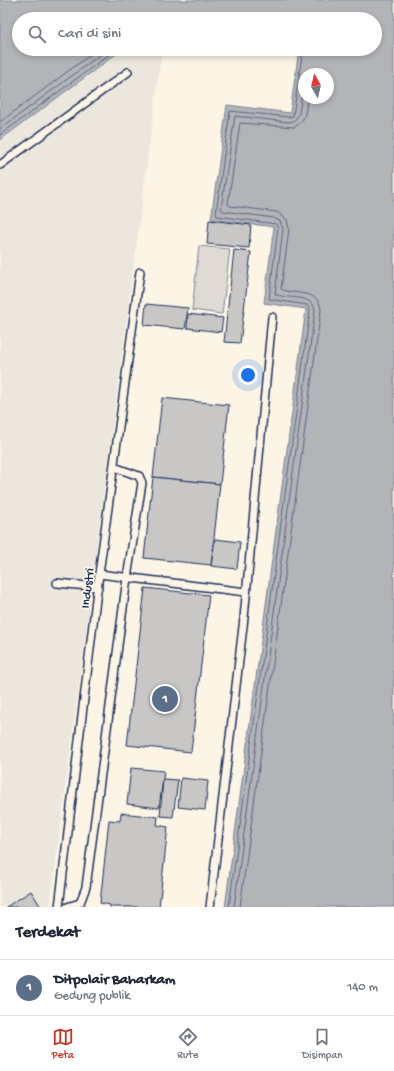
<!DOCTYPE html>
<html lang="id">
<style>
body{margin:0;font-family:"Gochi Hand",sans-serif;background:#f2f2f3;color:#1f2937}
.compass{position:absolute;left:298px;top:68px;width:36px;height:36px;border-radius:50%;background:#fff;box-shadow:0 2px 6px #0003;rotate:352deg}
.you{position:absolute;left:248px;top:375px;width:14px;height:14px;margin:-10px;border:3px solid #fff;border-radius:50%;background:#1a73e8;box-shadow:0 0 0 6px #1a73e833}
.badge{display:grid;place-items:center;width:26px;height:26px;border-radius:50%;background:#c8321e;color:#fff;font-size:13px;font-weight:700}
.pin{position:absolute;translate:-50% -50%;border:2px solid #fff;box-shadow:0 1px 4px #0006}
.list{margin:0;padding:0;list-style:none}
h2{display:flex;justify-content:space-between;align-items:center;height:52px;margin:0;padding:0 16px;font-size:17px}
h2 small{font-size:13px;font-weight:400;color:#747a83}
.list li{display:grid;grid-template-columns:26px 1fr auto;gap:12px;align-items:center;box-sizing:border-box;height:56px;padding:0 16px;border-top:1px solid #e0e1e3}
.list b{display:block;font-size:15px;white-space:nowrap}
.list p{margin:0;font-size:13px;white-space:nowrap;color:#747a83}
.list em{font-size:13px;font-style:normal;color:#747a83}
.icon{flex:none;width:22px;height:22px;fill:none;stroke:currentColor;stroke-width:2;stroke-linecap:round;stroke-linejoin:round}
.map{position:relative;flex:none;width:394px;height:907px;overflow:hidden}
.search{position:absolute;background:#fff;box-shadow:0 2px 6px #0003;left:12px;right:12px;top:12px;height:44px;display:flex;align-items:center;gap:10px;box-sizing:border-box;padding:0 14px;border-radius:22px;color:#747a83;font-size:15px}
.sheet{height:108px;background:#fff}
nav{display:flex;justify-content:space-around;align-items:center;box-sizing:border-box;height:56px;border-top:1px solid #e0e1e3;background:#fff;font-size:11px;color:#747a83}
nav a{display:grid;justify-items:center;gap:2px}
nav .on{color:#c8321e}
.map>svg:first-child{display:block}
.built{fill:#ece7dc}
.green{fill:#dfdbd4;stroke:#7d8599}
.water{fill:#b2b4b8;stroke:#767f94;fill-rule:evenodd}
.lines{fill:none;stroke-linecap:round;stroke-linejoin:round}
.shore{stroke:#576482;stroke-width:1}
.building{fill:#c8c7c6;stroke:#1b2f5e}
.lane-casing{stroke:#1b2f5e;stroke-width:10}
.lane{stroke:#fcf5e5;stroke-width:7}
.labels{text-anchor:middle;stroke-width:4;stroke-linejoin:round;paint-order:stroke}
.street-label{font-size:13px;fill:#1b2f5e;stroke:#fcf5e5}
</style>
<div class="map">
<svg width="394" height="907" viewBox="0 0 394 907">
<rect width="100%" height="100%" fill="#fcf5e5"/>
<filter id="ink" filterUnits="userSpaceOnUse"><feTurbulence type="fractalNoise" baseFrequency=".025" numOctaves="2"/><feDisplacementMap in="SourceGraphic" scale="8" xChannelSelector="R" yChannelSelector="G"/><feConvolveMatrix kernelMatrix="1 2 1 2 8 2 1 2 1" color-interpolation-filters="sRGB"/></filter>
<g filter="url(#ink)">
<path class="built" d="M123,49H162L50,907H0V140Z"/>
<path class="green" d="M199,246L230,249L222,314L192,310Z"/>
<path class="water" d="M0,0H394V907H225L306,309L264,303L274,227L211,219L227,105L290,113L299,49H375V19H19V49H123L0,140ZM304,74H328V98H304Z"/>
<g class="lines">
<g class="shore">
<path d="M0,122L98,49"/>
<path d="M0,129L108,49"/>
<path d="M0,135L117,49"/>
<path d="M229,907L310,310L307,305L269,299L278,228L276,224L217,216L216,214L230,111L289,117L293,116L303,49"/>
<path d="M234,907L315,310C312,293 286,300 275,294L283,229L280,221L274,218L223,211L221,209L235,116L288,122L294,121L299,114L304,78"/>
<path d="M240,907L321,310C319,288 295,296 281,289L289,229L287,220L277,212L230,206L228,204L240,123L294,127C306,122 306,110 307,98"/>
</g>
</g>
<g class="building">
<path d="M209,220L251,225L249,248L207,244Z"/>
<path d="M234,250L251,252L240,343L224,342Z"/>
<path d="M146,304L188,308L185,329L144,325Z"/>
<path d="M188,314L223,318L221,332L187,328Z"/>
<path d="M162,398L229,405L220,484L153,477Z"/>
<path d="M153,477L220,484L211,565L144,558Z"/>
<path d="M215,539L240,542L237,569L211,566Z"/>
<path d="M145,588L209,595L191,752L127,745Z"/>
<path d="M131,768L164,771L159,808L127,804Z"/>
<path d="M181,778L208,781L205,810L178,807Z"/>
<path d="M163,779L178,780L173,817L160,816Z"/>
<path d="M121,813L158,817L157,825L168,827L159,907H110V905L100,903L109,820L120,821Z"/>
<path d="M31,891L41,907H6Z"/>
</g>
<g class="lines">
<g class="lane-casing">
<g id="lane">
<path d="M0,165L128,72"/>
<path d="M99,574L246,592"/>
<path d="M57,583L98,587"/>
<path d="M59,907L99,574L140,272"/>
<path d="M67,907L80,903L86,887L127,578L142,483L139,476L114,467"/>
<path d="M210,907L244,618L272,317"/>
</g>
</g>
<use href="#lane" class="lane"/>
</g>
</g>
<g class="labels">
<g class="street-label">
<text transform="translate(86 588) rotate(-83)" y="5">Industri</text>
</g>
</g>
</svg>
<svg class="compass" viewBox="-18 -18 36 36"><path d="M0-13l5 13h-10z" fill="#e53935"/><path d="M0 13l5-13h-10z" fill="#747a83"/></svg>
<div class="you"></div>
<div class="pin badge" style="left:165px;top:699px;background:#5c6f8a">1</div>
<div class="search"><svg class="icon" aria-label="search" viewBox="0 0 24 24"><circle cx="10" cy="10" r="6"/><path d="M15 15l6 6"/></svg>Cari di sini</div>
</div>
<section class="sheet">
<h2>Terdekat<small></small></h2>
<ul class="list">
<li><span class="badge" style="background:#5c6f8a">1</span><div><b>Ditpolair Baharkam</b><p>Gedung publik</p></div><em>140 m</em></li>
</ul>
</section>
<nav>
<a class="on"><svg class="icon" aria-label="map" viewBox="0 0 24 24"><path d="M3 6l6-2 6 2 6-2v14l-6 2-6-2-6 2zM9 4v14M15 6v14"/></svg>Peta</a>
<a><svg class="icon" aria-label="directions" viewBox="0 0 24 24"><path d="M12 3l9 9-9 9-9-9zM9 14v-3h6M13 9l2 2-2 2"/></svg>Rute</a>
<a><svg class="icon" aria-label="saved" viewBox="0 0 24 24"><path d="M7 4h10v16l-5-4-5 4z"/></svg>Disimpan</a>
</nav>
